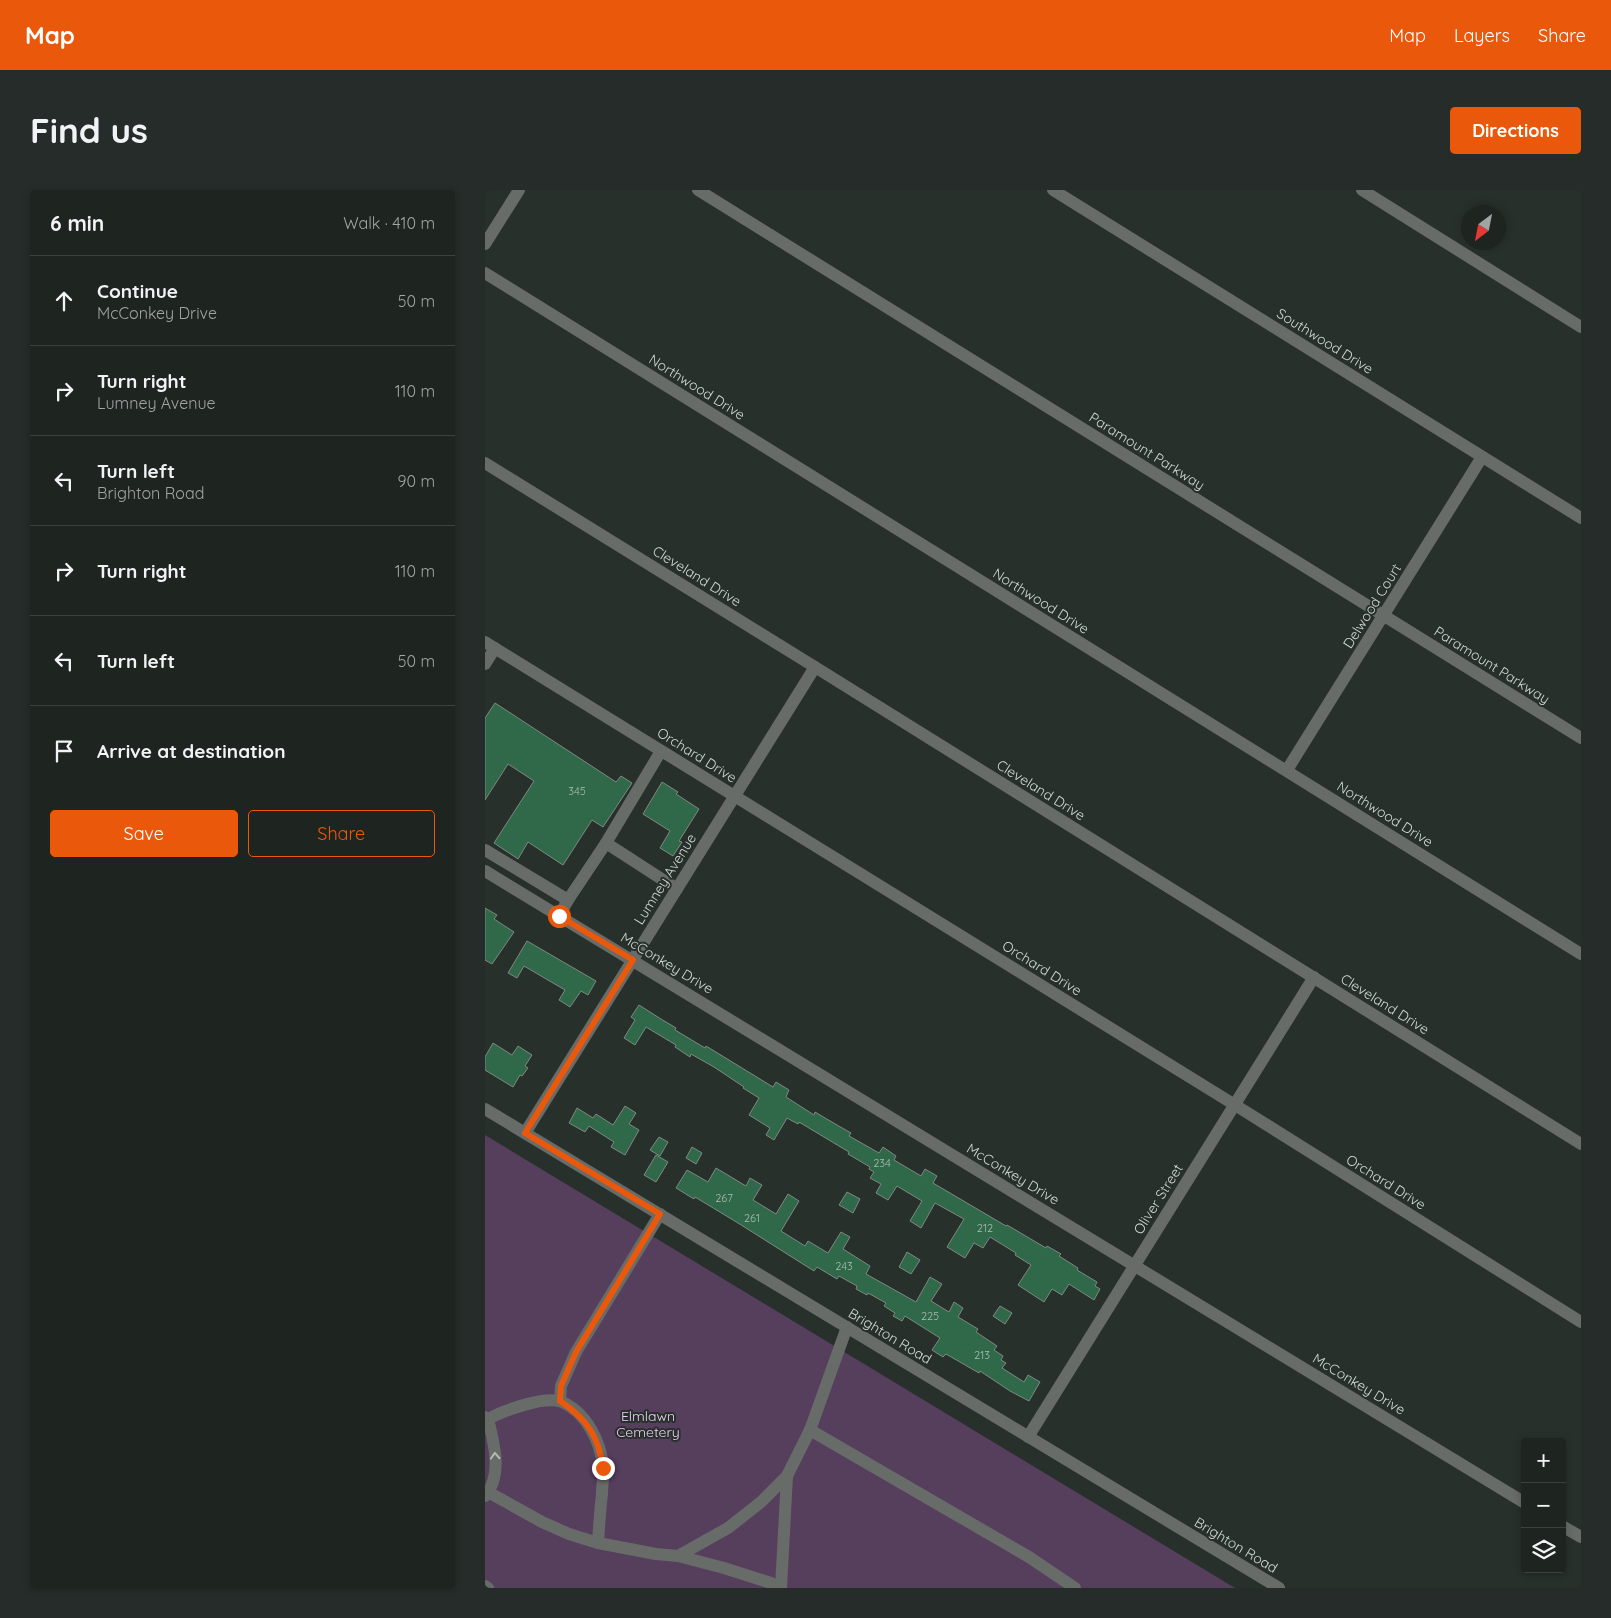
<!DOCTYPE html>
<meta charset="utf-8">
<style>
body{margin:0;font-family:Quicksand,sans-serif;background:#262c29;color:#f1f3f6}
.controls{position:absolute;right:15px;bottom:15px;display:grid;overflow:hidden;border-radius:5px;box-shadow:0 2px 8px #0003}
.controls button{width:45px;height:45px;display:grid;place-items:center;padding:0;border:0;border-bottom:1px solid #3c413e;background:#1e2420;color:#f1f3f6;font:25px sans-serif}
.compass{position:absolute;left:976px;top:15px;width:45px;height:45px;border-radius:50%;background:#1e2420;box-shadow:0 2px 8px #0003;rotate:212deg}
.stop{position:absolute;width:15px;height:15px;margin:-11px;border:4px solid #ea580c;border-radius:50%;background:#fff}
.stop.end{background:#ea580c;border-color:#fff;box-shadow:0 1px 5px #0008}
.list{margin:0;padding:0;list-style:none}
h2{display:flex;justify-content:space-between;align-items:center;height:65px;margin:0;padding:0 20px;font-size:21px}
h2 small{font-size:16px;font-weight:400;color:#a1a4a5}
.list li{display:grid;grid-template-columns:32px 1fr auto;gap:15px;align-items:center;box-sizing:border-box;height:90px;padding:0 20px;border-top:1px solid #3c413e}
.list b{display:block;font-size:19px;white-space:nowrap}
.list p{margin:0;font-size:16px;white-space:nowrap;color:#a1a4a5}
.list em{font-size:16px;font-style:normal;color:#a1a4a5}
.actions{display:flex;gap:10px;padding:15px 20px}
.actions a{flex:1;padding:11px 0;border:1px solid #ea580c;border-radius:5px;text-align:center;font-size:18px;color:#ea580c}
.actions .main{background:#ea580c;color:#fff}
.icon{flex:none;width:28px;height:28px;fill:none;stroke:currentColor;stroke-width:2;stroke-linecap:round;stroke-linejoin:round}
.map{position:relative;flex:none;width:1096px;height:1398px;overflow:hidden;border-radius:5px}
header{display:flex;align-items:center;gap:30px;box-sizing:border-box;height:70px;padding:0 25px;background:#ea580c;color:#fff}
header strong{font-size:24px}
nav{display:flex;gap:28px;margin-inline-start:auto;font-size:18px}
.intro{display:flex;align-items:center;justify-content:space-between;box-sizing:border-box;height:120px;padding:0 30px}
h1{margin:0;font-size:35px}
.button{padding:12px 22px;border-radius:5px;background:#ea580c;color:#fff;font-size:18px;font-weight:700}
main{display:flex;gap:30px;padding:0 30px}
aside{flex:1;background:#1e2420;border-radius:5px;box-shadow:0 2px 8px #0003}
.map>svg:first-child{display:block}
.green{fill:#563e5d}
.building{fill:#2f6949;stroke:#7f8882}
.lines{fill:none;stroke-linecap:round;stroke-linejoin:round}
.minor{stroke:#686c69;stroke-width:12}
.oneway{stroke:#b3b8b5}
.route{stroke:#ea580c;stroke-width:6}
.labels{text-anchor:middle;stroke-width:4;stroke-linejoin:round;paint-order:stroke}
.number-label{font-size:11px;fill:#aabcb2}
.street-label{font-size:14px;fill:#d3d8d5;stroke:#28302b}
.park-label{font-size:14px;fill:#edcdf7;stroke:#28302b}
</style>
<header>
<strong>Map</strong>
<nav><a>Map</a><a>Layers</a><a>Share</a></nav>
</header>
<div class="intro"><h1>Find us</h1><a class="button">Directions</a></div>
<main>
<aside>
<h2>6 min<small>Walk · 410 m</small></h2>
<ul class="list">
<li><svg class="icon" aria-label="ahead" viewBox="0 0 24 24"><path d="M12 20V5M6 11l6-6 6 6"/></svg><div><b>Continue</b><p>McConkey Drive</p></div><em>50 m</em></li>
<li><svg class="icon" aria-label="right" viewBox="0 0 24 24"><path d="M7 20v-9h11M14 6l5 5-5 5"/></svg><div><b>Turn right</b><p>Lumney Avenue</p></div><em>110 m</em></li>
<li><svg class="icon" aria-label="left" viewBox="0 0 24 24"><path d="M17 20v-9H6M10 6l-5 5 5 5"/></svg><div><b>Turn left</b><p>Brighton Road</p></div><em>90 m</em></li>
<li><svg class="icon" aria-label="right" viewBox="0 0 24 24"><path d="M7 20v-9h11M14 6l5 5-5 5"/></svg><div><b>Turn right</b></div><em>110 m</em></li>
<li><svg class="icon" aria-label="left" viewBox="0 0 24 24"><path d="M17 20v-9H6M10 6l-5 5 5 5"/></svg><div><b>Turn left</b></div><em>50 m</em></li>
<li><svg class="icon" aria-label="arrive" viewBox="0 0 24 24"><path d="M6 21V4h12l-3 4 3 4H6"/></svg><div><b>Arrive at destination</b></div></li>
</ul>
<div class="actions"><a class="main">Save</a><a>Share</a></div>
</aside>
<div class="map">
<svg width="1096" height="1398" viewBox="0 0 1096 1398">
<rect width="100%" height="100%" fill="#28302b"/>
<path class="green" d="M0,945L750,1398H0Z"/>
<g class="building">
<path d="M10,513L131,592L136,586L147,593L118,637L107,630L78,675L43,652L33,669L9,653L49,591L23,574L0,610V528Z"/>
<path d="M177,592L193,602L191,604L214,619L194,651L197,652L188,666L175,658L185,641L158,624Z"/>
<path d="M0,718L12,725L9,729L29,742L7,774L0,770Z"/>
<path d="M42,751L111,791L103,805L96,801L85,817L74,810L80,800L39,776L32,788L23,783Z"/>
<path d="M154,815L176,829L191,838L190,840L220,858L221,856L288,897L291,892L304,900L301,907L329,925L330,922L352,935L366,943L364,946L394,963L398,957L411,966L409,970L436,986L440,979L452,986L448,993L521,1036L522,1035L561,1058L562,1056L576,1064L574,1066L593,1078L592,1080L612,1092L610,1096L615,1099L609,1110L584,1094L577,1105L567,1099L559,1112L533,1095L546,1075L530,1065L531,1063L505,1047L498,1058L489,1053L480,1068L462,1057L479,1029L450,1013L436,1038L425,1031L437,1011L412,996L403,1010L391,1003L396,994L385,988L389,982L384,979L385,977L363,964L364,962L314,932L313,934L302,928L289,950L281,945L285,938L264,925L274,908L258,898L259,897L229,877L206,864L205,867L190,857L191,855L161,837L150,855L139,848L150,830L146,827Z"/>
<path d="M8,853L27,865L33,856L47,865L40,876L43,878L37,886L35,885L28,897L0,880V867Z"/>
<path d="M140,916L151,923L144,934L154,940L140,965L126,957L129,952L104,936L100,942L84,933L92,918L108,928L111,924L128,935Z"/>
<path d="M174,947L183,952L175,966L165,960Z"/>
<path d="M207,957L217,963L211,974L201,968Z"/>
<path d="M171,965L183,972L171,992L159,985Z"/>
<path d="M231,978L261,996L265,988L277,995L268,1010L291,1024L303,1004L314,1011L296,1041L320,1056L323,1051L343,1063L356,1042L365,1047L358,1059L385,1076L381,1084L431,1112L445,1087L457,1094L446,1111L464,1122L469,1112L478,1118L473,1127L493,1139L491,1142L512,1156L509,1160L518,1166L516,1170L521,1173L517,1178L539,1192L543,1185L555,1192L544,1211L525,1201L495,1181L494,1183L461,1164L458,1167L447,1160L455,1148L420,1126L417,1131L408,1126L410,1123L399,1116L401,1113L383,1103L382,1105L371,1099L372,1096L354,1086L352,1089L332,1077L329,1081L253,1033L210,1007L209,1009L191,998L202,980L223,992Z"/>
<path d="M362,1002L375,1009L368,1023L354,1015Z"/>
<path d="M422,1062L435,1070L426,1084L414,1077Z"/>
<path d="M515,1116L527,1123L520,1134L508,1126Z"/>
</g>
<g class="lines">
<g class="minor">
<path d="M213,0L1096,548"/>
<path d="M568,0L1096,328"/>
<path d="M877,0L1096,137"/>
<path d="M0,54L34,0"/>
<path d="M0,83L1096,764"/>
<path d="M0,273L330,477L1096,954"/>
<path d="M0,452L750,915L1096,1132"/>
<path d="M0,474L10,458"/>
<path d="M802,580L997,267"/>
<path d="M121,653L176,561"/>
<path d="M0,660L83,710L79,717"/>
<path d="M0,681L1040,1313"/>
<path d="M83,710L121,653L192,699"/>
<path d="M0,919L794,1398"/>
<path d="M40,943L330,477"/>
<path d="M75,1211L76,1196L91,1162L175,1024"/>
<path d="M0,1227L3,1229C9,1253 18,1285 0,1306"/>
<path d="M3,1229C18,1221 60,1205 77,1212C101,1222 116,1252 118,1277C119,1286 117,1295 117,1304C115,1320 114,1337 113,1353"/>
<path d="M325,1240L544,1367L590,1398"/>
<path d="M543,1247L829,787"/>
<path d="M3,1302L57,1332L84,1344L113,1353L171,1364L193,1366L239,1378L286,1393L295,1398"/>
<path d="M1077,1336L1096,1347"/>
<path d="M193,1366L243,1338L276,1312L302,1286L325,1240L362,1137"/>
<path d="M0,1396L3,1398"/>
<path d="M296,1398L302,1286"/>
</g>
</g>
<defs><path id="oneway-chevron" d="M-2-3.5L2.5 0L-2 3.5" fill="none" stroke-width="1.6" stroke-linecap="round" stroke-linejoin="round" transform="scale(1.25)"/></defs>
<use class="oneway" href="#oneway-chevron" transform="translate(10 1266) rotate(-93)"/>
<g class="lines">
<path class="route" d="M74,726L148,770L40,943L175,1024L91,1162L76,1196L75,1211C102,1229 114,1247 118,1278"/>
</g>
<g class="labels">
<g class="number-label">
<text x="92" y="605">345</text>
<text x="397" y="977">234</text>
<text x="239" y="1012">267</text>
<text x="267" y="1032">261</text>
<text x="500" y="1042">212</text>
<text x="359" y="1080">243</text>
<text x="445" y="1130">225</text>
<text x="497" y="1169">213</text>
</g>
<g class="street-label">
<text transform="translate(840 151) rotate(32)" y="5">Southwood Drive</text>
<text transform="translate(212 197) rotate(32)" y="5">Northwood Drive</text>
<text transform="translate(662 261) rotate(32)" y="5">Paramount Parkway</text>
<text transform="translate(212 386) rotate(32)" y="5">Cleveland Drive</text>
<text transform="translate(556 411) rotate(32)" y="5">Northwood Drive</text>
<text transform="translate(887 416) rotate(-58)" y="5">Delwood Court</text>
<text transform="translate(1007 475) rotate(32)" y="5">Paramount Parkway</text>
<text transform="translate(212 565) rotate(32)" y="5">Orchard Drive</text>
<text transform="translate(556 600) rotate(32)" y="5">Cleveland Drive</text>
<text transform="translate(900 624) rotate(32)" y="5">Northwood Drive</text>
<text transform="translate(180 689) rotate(-58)" y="5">Lumney Avenue</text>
<text transform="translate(182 773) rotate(31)" y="5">McConkey Drive</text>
<text transform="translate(557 778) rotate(32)" y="5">Orchard Drive</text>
<text transform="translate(900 814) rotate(32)" y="5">Cleveland Drive</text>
<text transform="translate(528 984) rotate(31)" y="5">McConkey Drive</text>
<text transform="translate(901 992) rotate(32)" y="5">Orchard Drive</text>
<text transform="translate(673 1009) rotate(-58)" y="5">Oliver Street</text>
<text transform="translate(405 1146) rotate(31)" y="5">Brighton Road</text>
<text transform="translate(874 1194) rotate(31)" y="5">McConkey Drive</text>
<text transform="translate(751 1355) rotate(31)" y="5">Brighton Road</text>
</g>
<g class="park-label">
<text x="163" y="1231">Elmlawn<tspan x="163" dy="16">Cemetery</tspan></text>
</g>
</g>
</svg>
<div class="controls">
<button>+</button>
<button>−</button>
<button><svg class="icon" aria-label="layers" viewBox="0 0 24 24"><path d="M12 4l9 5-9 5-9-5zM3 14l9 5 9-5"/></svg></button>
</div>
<svg class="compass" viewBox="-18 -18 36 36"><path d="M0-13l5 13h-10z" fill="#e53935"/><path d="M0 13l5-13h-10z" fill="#a1a4a5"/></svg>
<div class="stop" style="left:74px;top:726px"></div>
<div class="stop end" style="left:118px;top:1278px"></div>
</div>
</main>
